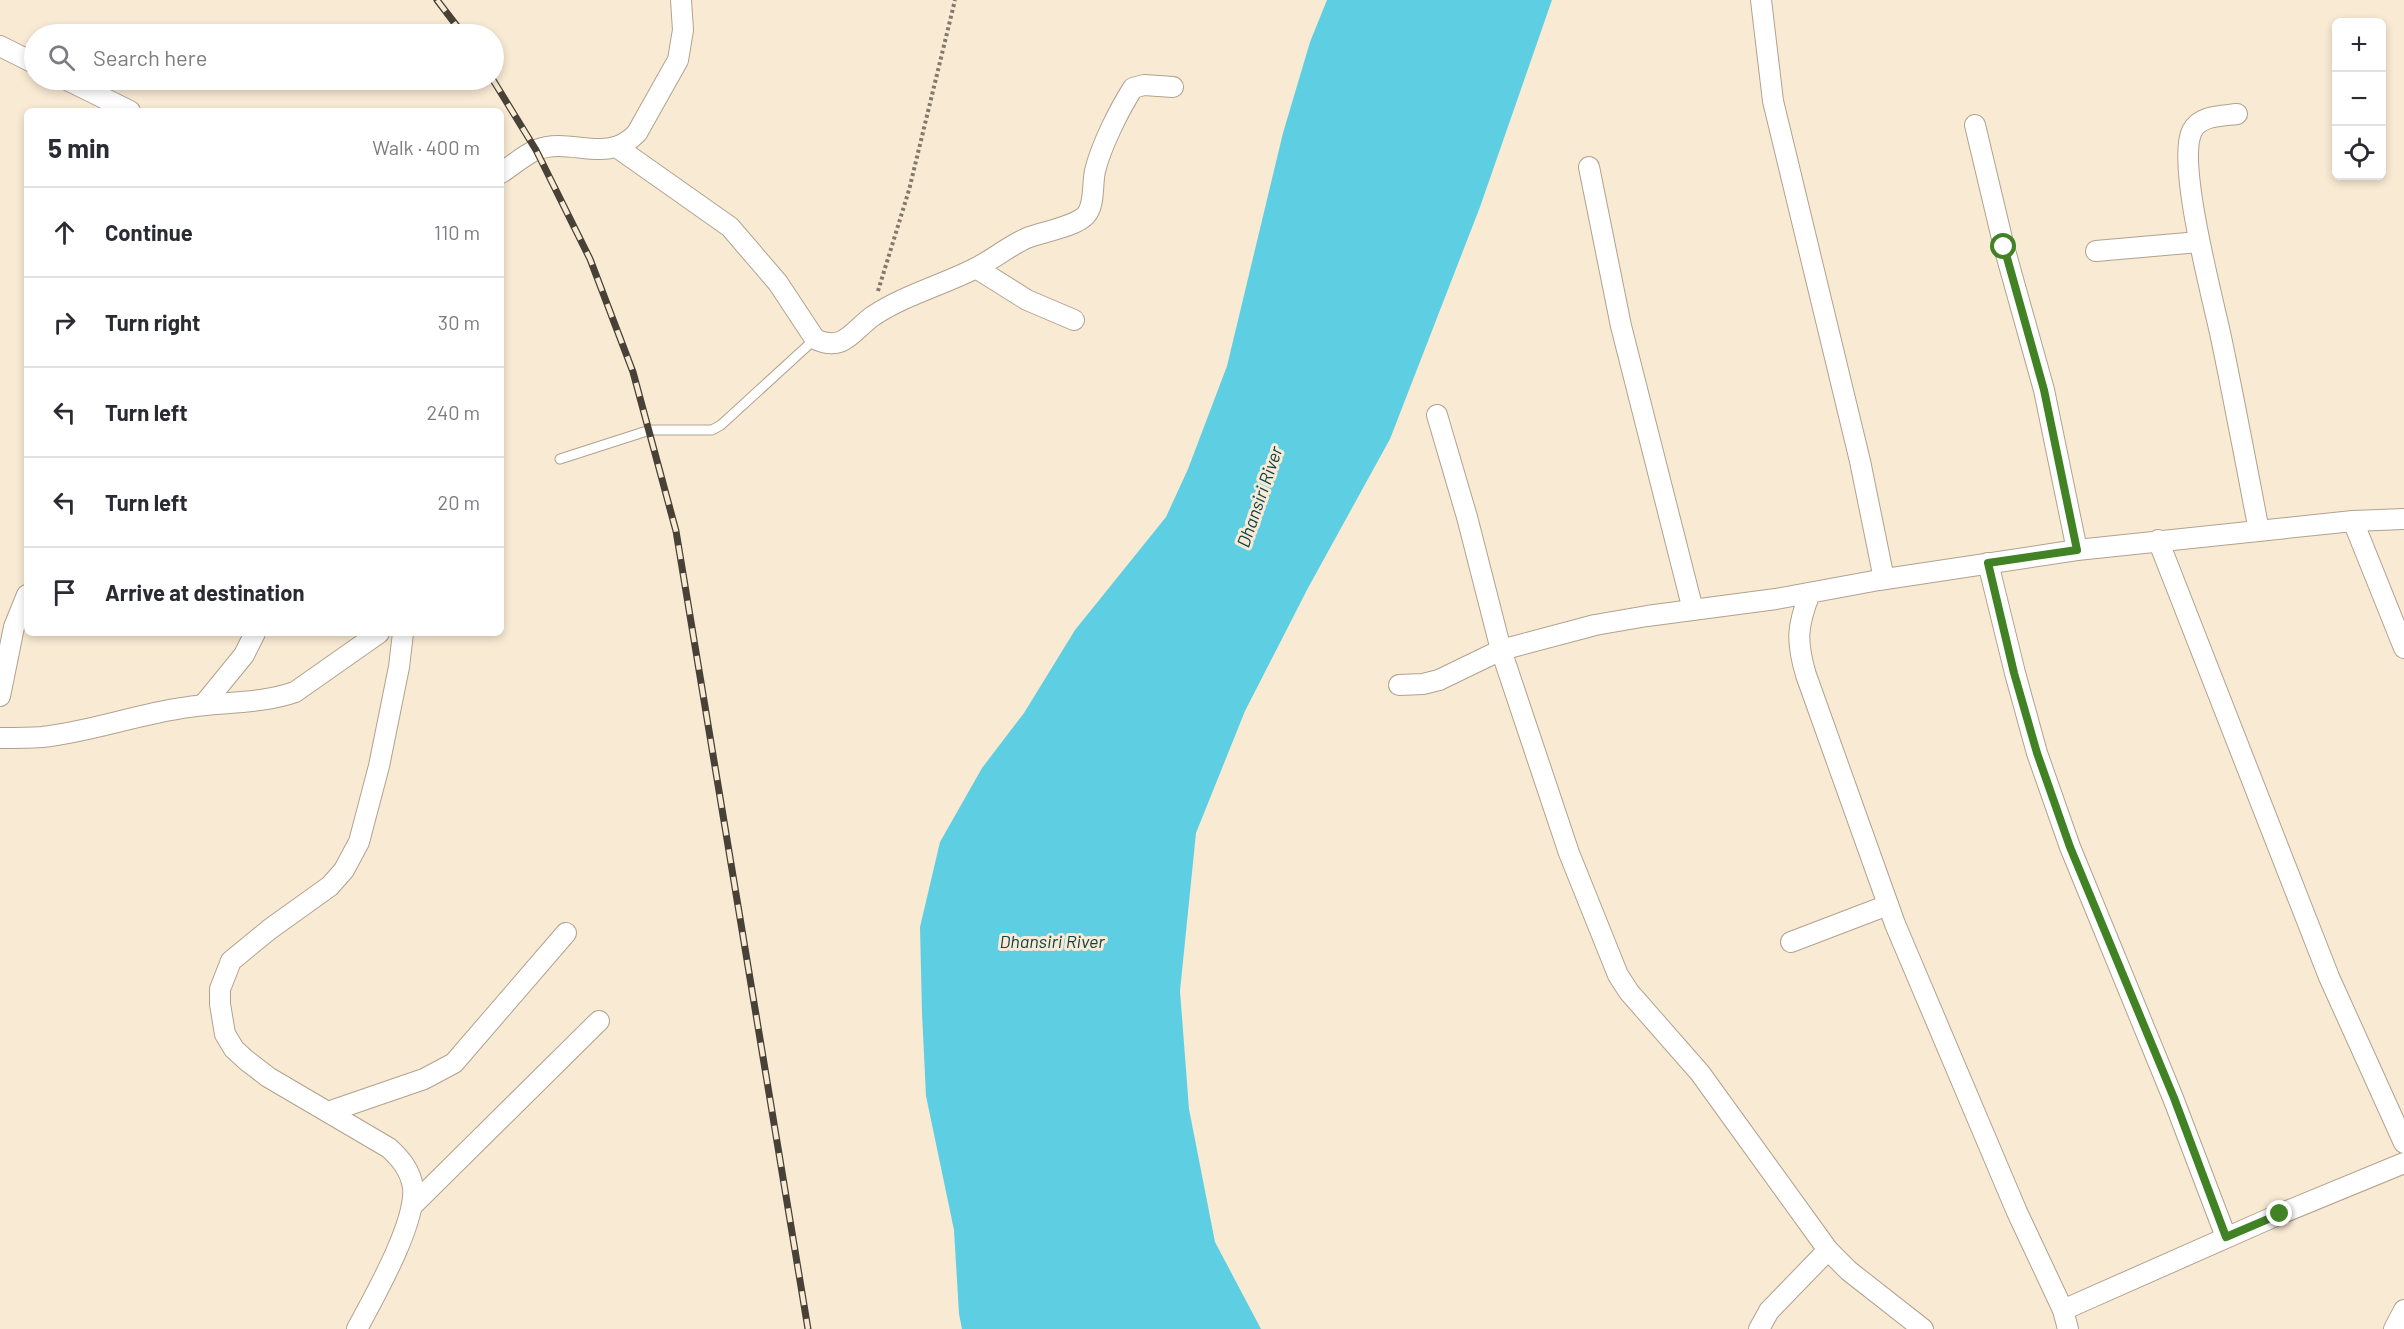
<!DOCTYPE html>
<meta charset="utf-8">
<style>
body{margin:0;font-family:Barlow,sans-serif;background:#f7f7f7;color:#2b2b33}
.controls{position:absolute;right:18px;top:18px;display:grid;overflow:hidden;border-radius:9px;box-shadow:0 3px 9px #0003}
.controls button{width:54px;height:54px;display:grid;place-items:center;padding:0;border:0;border-bottom:2px solid #e1e1e2;background:#fff;color:#2b2b33;font:30px sans-serif}
.stop{position:absolute;width:18px;height:18px;margin:-14px;border:4px solid #418324;border-radius:50%;background:#fff}
.stop.end{background:#418324;border-color:#fff;box-shadow:0 2px 6px #0008}
.list{margin:0;padding:0;list-style:none}
h2{display:flex;justify-content:space-between;align-items:center;height:78px;margin:0;padding:0 24px;font-size:26px}
h2 small{font-size:20px;font-weight:400;color:#7c7c81}
.list li{display:grid;grid-template-columns:39px 1fr auto;gap:18px;align-items:center;box-sizing:border-box;height:90px;padding:0 24px;border-top:2px solid #e1e1e2}
.list b{display:block;font-size:22px;white-space:nowrap}
.list em{font-size:20px;font-style:normal;color:#7c7c81}
.icon{flex:none;width:33px;height:33px;fill:none;stroke:currentColor;stroke-width:2;stroke-linecap:round;stroke-linejoin:round}
.map{position:relative;flex:none;width:2404px;height:1329px;overflow:hidden}
.search{position:absolute;background:#fff;box-shadow:0 3px 9px #0003;left:24px;top:24px;width:480px;height:66px;display:flex;align-items:center;gap:15px;box-sizing:border-box;padding:0 21px;border-radius:33px;color:#7c7c81;font-size:22px}
.panel{position:absolute;background:#fff;box-shadow:0 3px 9px #0003;left:24px;top:108px;width:480px;height:528px;border-radius:9px}
.map>svg:first-child{display:block}
.water{fill:#5ecfe3}
.lines{fill:none;stroke-linecap:round;stroke-linejoin:round}
.service-casing{stroke:#b0a28e;stroke-width:11}
.minor-casing{stroke:#b0a28e;stroke-width:22}
.path{stroke:#82796a;stroke-width:4;stroke-dasharray:3 3;stroke-linecap:butt}
.service{stroke:#fff;stroke-width:9}
.minor{stroke:#fff;stroke-width:20}
.rail-casing{stroke:#484137;stroke-width:7}
.rail{stroke:#f9ead4;stroke-width:4.5;stroke-dasharray:14;stroke-linecap:butt}
.route{stroke:#418324;stroke-width:8}
.labels{text-anchor:middle;stroke-width:6;stroke-linejoin:round;paint-order:stroke}
.water-label{font-size:18px;font-style:italic;fill:#0e424b;stroke:#f9ead4}
</style>
<div class="map">
<svg width="2404" height="1329" viewBox="0 0 2404 1329">
<rect width="100%" height="100%" fill="#f9ead4"/>
<path class="water" d="M1327,0H1552L1480,207L1390,439L1308,588L1245,711L1196,833L1180,991L1189,1109L1215,1242L1261,1329H962L959,1314L954,1230L926,1096L922,1013L920,927L940,842L982,768L1024,713L1075,630L1166,517L1188,469L1227,366L1283,133L1310,42Z"/>
<g class="lines">
<g class="service-casing">
<path id="service" d="M560,459L650,430H712L721,425L815,339"/>
</g>
<g class="minor-casing">
<g id="minor">
<path d="M1761,0L1773,101L1860,461L1884,579"/>
<path d="M0,46L34,63"/>
<path d="M67,80L130,111"/>
<path d="M2237,114C2222,116 2200,115 2192,131C2176,164 2214,302 2222,342C2235,405 2247,468 2259,531"/>
<path d="M1975,125L2004,247L2044,390L2077,550"/>
<path d="M618,148L730,227L778,283L815,339C844,353 853,330 873,316C903,296 939,286 972,270C991,261 1007,247 1027,238C1042,232 1075,227 1086,215C1095,205 1092,184 1095,171C1101,146 1119,110 1133,88L1144,85L1173,87"/>
<path d="M1589,167L1621,326L1693,610"/>
<path d="M501,173C512,166 524,155 536,150C572,136 606,166 637,133L678,60L683,30L681,0"/>
<path d="M2096,251L2199,242"/>
<path d="M976,268L1027,300L1074,320"/>
<path d="M1437,415L1467,517L1501,650L1569,853L1618,975L1629,992L1700,1073L1828,1250L1849,1271L1923,1329"/>
<path d="M2353,521L2404,648"/>
<path d="M2158,540L2329,977L2404,1143"/>
<path d="M1988,563L2015,673L2037,753L2070,847L2173,1098L2226,1237"/>
<path d="M1810,593C1797,626 1796,641 1806,675L1895,924L2017,1212L2063,1310L2068,1329"/>
<path d="M1399,685L1423,684L1439,680L1501,650L1595,625L1647,616L1776,599L1879,580L2077,550L2353,521L2404,519"/>
<path d="M0,696L14,627L27,595"/>
<path d="M204,704L244,655L255,633"/>
<path d="M0,738C14,738 28,738 42,737C89,732 135,715 182,708C220,701 258,705 295,692L379,633"/>
<path d="M1791,942L1888,905"/>
<path d="M328,1112L424,1079L454,1063L566,933"/>
<path d="M412,1206L599,1021"/>
<path d="M2063,1310L2280,1214L2404,1163"/>
<path d="M357,1329C374,1297 417,1222 413,1187C410,1170 401,1159 389,1148L268,1077L246,1060L234,1049L225,1034L220,1004V989L231,961L270,929L330,886L344,870L359,842L379,766L399,667L403,633"/>
<path d="M1759,1329L1769,1311L1828,1250"/>
<path d="M2394,1329L2404,1310"/>
</g>
</g>
<path class="path" d="M878,291L909,190L955,0"/>
<use href="#service" class="service"/>
<use href="#minor" class="minor"/>
<g class="rail-casing">
<g id="rail">
<path d="M437,0L463,34"/>
<path d="M493,80L536,150L590,259L633,372L676,531L808,1329"/>
</g>
</g>
<use href="#rail" class="rail"/>
</g>
<g class="lines">
<path class="route" d="M2004,247L2044,390L2077,550L1988,563L2014,673L2037,753L2070,847L2174,1098L2226,1237L2280,1214"/>
</g>
<g class="labels">
<g class="water-label">
<text transform="translate(1260 497) rotate(-71)" y="6">Dhansiri River</text>
<text x="1052" y="948">Dhansiri River</text>
</g>
</g>
</svg>
<div class="controls">
<button>+</button>
<button>−</button>
<button><svg class="icon" aria-label="locate" viewBox="0 0 24 24"><circle cx="12" cy="12" r="6"/><path d="M12 2v4M12 18v4M2 12h4M18 12h4"/></svg></button>
</div>
<div class="stop" style="left:2004px;top:247px"></div>
<div class="stop end" style="left:2280px;top:1214px"></div>
<div class="search"><svg class="icon" aria-label="search" viewBox="0 0 24 24"><circle cx="10" cy="10" r="6"/><path d="M15 15l6 6"/></svg>Search here</div>
<section class="panel">
<h2>5 min<small>Walk · 400 m</small></h2>
<ul class="list">
<li><svg class="icon" aria-label="ahead" viewBox="0 0 24 24"><path d="M12 20V5M6 11l6-6 6 6"/></svg><div><b>Continue</b></div><em>110 m</em></li>
<li><svg class="icon" aria-label="right" viewBox="0 0 24 24"><path d="M7 20v-9h11M14 6l5 5-5 5"/></svg><div><b>Turn right</b></div><em>30 m</em></li>
<li><svg class="icon" aria-label="left" viewBox="0 0 24 24"><path d="M17 20v-9H6M10 6l-5 5 5 5"/></svg><div><b>Turn left</b></div><em>240 m</em></li>
<li><svg class="icon" aria-label="left" viewBox="0 0 24 24"><path d="M17 20v-9H6M10 6l-5 5 5 5"/></svg><div><b>Turn left</b></div><em>20 m</em></li>
<li><svg class="icon" aria-label="arrive" viewBox="0 0 24 24"><path d="M6 21V4h12l-3 4 3 4H6"/></svg><div><b>Arrive at destination</b></div></li>
</ul>
</section>
</div>
